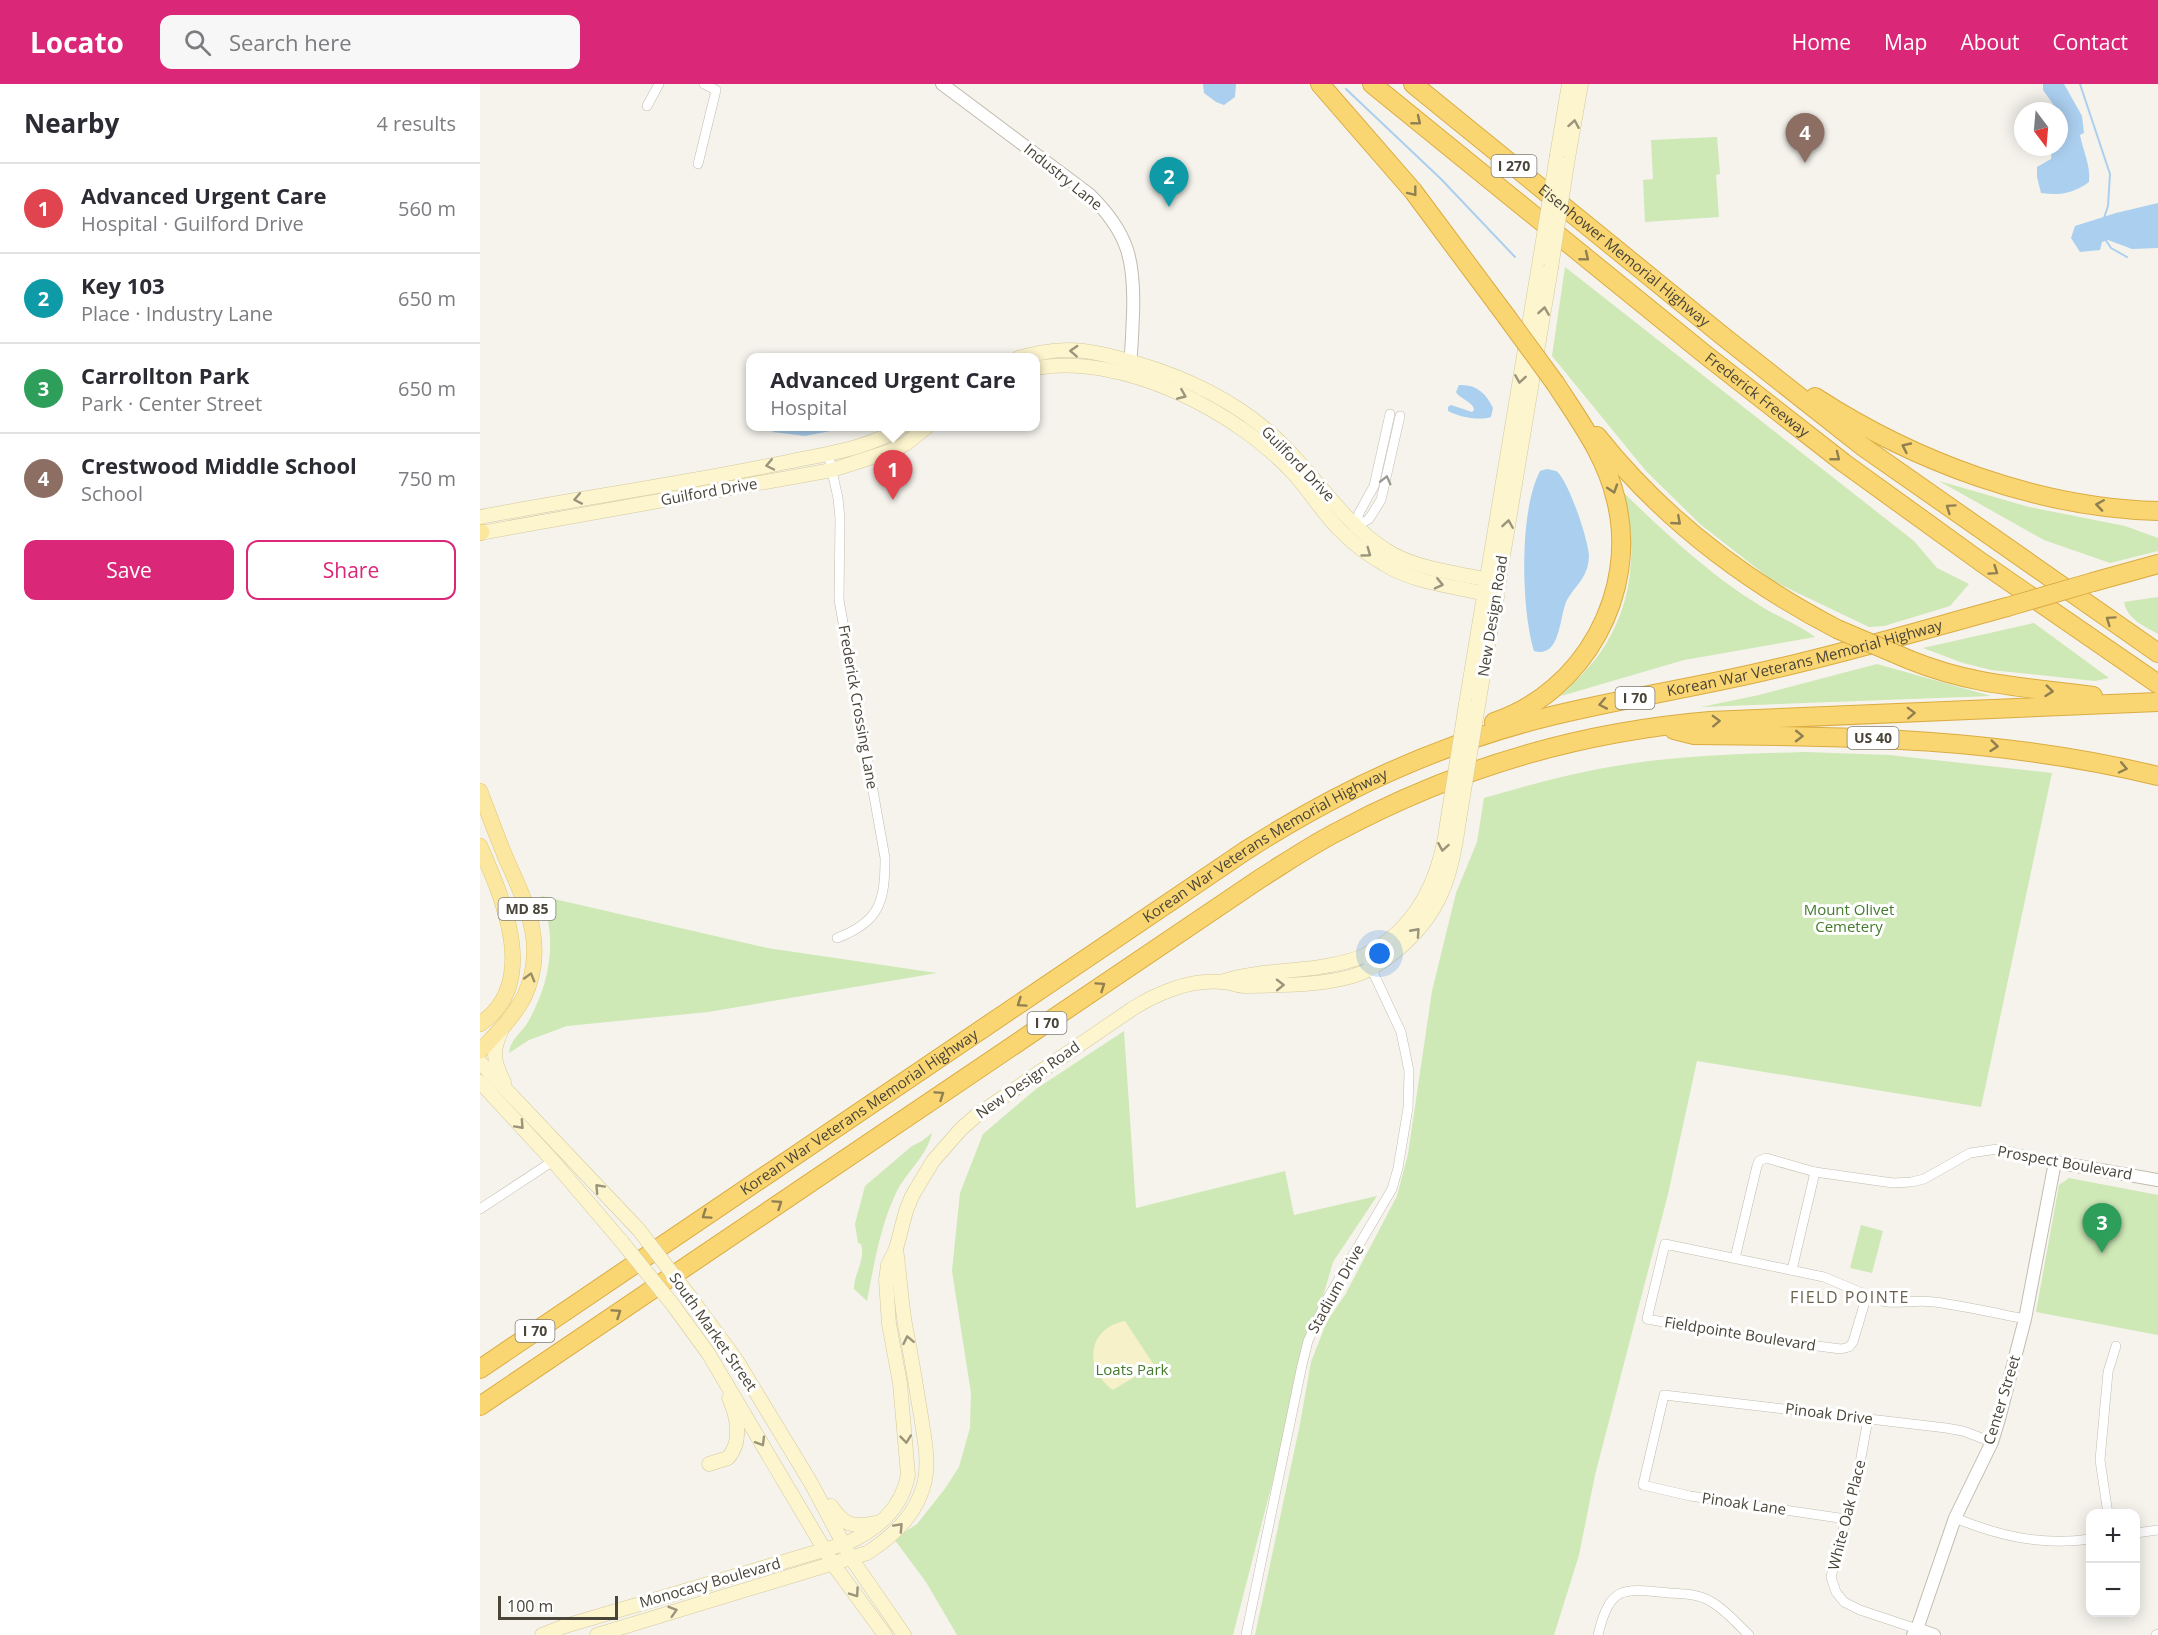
<!DOCTYPE html>
<meta charset="utf-8">
<style>
body{margin:0;font-family:"Open Sans",sans-serif;background:#f7f7f7;color:#2b2b33}
.controls{position:absolute;right:18px;bottom:18px;display:grid;overflow:hidden;border-radius:12px;box-shadow:0 3px 15px #0003}
.controls button{width:54px;height:54px;display:grid;place-items:center;padding:0;border:0;border-bottom:2px solid #e1e1e2;background:#fff;color:#2b2b33;font:30px sans-serif}
.compass{position:absolute;left:1534px;top:18px;width:54px;height:54px;border-radius:50%;background:#fff;box-shadow:0 3px 15px #0003;rotate:164deg}
.scale{position:absolute;left:18px;bottom:15px;width:120px;box-sizing:border-box;padding-left:6px;border:3px solid #4a4539;border-top:0;font-size:16px;line-height:21px;white-space:nowrap;color:#4a4539;-webkit-text-stroke:4px #fff;paint-order:stroke}
.you{position:absolute;left:900px;top:870px;width:21px;height:21px;margin:-15px;border:4px solid #fff;border-radius:50%;background:#1a73e8;box-shadow:0 0 0 9px #1a73e833}
.badge{display:grid;place-items:center;width:39px;height:39px;border-radius:50%;background:#db2777;color:#fff;font-size:20px;font-weight:700}
.pin{position:absolute;translate:-50% -50px;filter:drop-shadow(0 2px 3px #0008)}
.pin::after{content:'';position:absolute;top:32px;width:21px;height:18px;background:inherit;clip-path:polygon(0 0,100% 0,50% 100%)}
.popup{position:absolute;left:266px;top:269px;width:294px;height:78px;box-sizing:border-box;display:grid;place-content:center;border-radius:12px;background:#fff;filter:drop-shadow(0 2px 4px #0005);font-size:20px;white-space:nowrap;color:#7c7c81}
.popup b{font-size:22px;color:#2b2b33}
.popup::after{content:'';position:absolute;left:50%;top:100%;margin-left:-12px;border:12px solid transparent;border-top-color:#fff}
.list{margin:0;padding:0;list-style:none}
h2{display:flex;justify-content:space-between;align-items:center;height:78px;margin:0;padding:0 24px;font-size:26px}
h2 small{font-size:20px;font-weight:400;color:#7c7c81}
.list li{display:grid;grid-template-columns:39px 1fr auto;gap:18px;align-items:center;box-sizing:border-box;height:90px;padding:0 24px;border-top:2px solid #e1e1e2}
.list b{display:block;font-size:22px;white-space:nowrap}
.list p{margin:0;font-size:20px;white-space:nowrap;color:#7c7c81}
.list em{font-size:20px;font-style:normal;color:#7c7c81}
.actions{display:flex;gap:12px;padding:18px 24px}
.actions a{flex:1;padding:14px 0;border:2px solid #db2777;border-radius:12px;text-align:center;font-size:21px;color:#db2777}
.actions .main{background:#db2777;color:#fff}
.icon{flex:none;width:33px;height:33px;fill:none;stroke:currentColor;stroke-width:2;stroke-linecap:round;stroke-linejoin:round}
.map{position:relative;flex:none;width:1678px;height:1551px;overflow:hidden}
header{display:flex;align-items:center;gap:36px;box-sizing:border-box;height:84px;padding:0 30px;background:#db2777;color:#fff}
header strong{font-size:28px}
nav{display:flex;gap:33px;margin-inline-start:auto;font-size:21px}
.search{width:420px;height:54px;background:#f7f7f7;display:flex;align-items:center;gap:15px;box-sizing:border-box;padding:0 21px;border-radius:12px;color:#7c7c81;font-size:22px}
main{display:flex}
aside{flex:1;background:#fff}
.map>svg:first-child{display:block}
.green{fill:#cee8b6}
.sand{fill:#f7f1ca}
.water{fill:#abcfef}
.lines{fill:none;stroke-linecap:round;stroke-linejoin:round}
.stream{stroke:#abcfef;stroke-width:2}
.minor-casing{stroke:#c1bcae;stroke-width:10}
.tertiary-casing{stroke:#c1bcae;stroke-width:14}
.secondary-casing{stroke:#d3c99d;stroke-width:15}
.primary-casing{stroke:#e1c76e;stroke-width:16}
.motorway-casing{stroke:#daac42;stroke-width:20}
.minor{stroke:#fff;stroke-width:9}
.tertiary{stroke:#fff;stroke-width:12}
.secondary{stroke:#fdf5ce;stroke-width:14}
.primary{stroke:#fbe79f;stroke-width:15}
.motorway{stroke:#fad673;stroke-width:18}
.secondary-bridge-casing{stroke:#d3c99d;stroke-width:15;stroke-linecap:butt}
.motorway-bridge-casing{stroke:#daac42;stroke-width:20;stroke-linecap:butt}
.secondary-bridge{stroke:#fdf5ce;stroke-width:14}
.motorway-bridge{stroke:#fad673;stroke-width:18}
.oneway{stroke:#907f50}
.oneway2{stroke:#9b947c}
.oneway3{stroke:#9b9992}
.oneway4{stroke:#9a8e67}
.labels{text-anchor:middle;stroke-width:6;stroke-linejoin:round;paint-order:stroke}
.shield{fill:#fff;stroke:#807d74;stroke-width:1.5}
.shield-label{font-size:14px;font-weight:bold;fill:#4a4539}
.street-label{font-size:15px;fill:#4a4539;stroke:#fff}
.park-label{font-size:15px;fill:#457b2d;stroke:#fff}
.neighbourhood-label{font-size:16px;letter-spacing:1.5px;fill:#6c6351;stroke:#fff}
</style>
<header>
<strong>Locato</strong>
<div class="search"><svg class="icon" aria-label="search" viewBox="0 0 24 24"><circle cx="10" cy="10" r="6"/><path d="M15 15l6 6"/></svg>Search here</div>
<nav><a>Home</a><a>Map</a><a>About</a><a>Contact</a></nav>
</header>
<main>
<aside>
<h2>Nearby<small>4 results</small></h2>
<ul class="list">
<li><span class="badge" style="background:#e0444e">1</span><div><b>Advanced Urgent Care</b><p>Hospital · Guilford Drive</p></div><em>560 m</em></li>
<li><span class="badge" style="background:#0f9aa8">2</span><div><b>Key 103</b><p>Place · Industry Lane</p></div><em>650 m</em></li>
<li><span class="badge" style="background:#2e9e5b">3</span><div><b>Carrollton Park</b><p>Park · Center Street</p></div><em>650 m</em></li>
<li><span class="badge" style="background:#8d6e63">4</span><div><b>Crestwood Middle School</b><p>School</p></div><em>750 m</em></li>
</ul>
<div class="actions"><a class="main">Save</a><a>Share</a></div>
</aside>
<div class="map">
<svg width="1678" height="1551" viewBox="0 0 1678 1551">
<rect width="100%" height="100%" fill="#f5f3ec"/>
<g class="green">
<path d="M1237,53L1240,90L1236,91L1239,133L1165,138L1163,96L1173,95L1171,56Z"/>
<path d="M1085,183L1434,457L1457,484L1489,500L1470,522L1404,542L1389,543L1293,497L1220,440L1166,387L1072,272Z"/>
<path d="M1459,397L1549,423L1645,442L1678,454V467L1630,479L1564,456Z"/>
<path d="M1144,409C1185,449 1230,491 1279,521C1298,533 1318,540 1335,553L1204,576L1081,612C1095,597 1111,583 1122,566C1154,518 1157,464 1144,409Z"/>
<path d="M1678,513V550C1664,542 1647,535 1644,518Z"/>
<path d="M1554,539L1629,594L1615,597L1511,586L1483,579L1443,564Z"/>
<path d="M1397,580L1511,612L1221,623L1279,611Z"/>
<path d="M1325,668L1409,671L1572,689L1501,1023L1217,977L1188,1110L1115,1391L1099,1471L1074,1551H775L820,1340L831,1278L847,1237L865,1211L917,1112L928,1070L952,907L976,809L997,758L1004,714C1050,701 1095,688 1142,681C1203,671 1263,670 1325,668Z"/>
<path d="M61,812L287,864L457,889L228,928L87,942L49,956L29,969C30,956 42,948 48,938C70,899 78,855 61,812Z"/>
<path d="M644,947L656,1124L805,1087L814,1131L897,1112L853,1178L820,1291L753,1551H477L446,1498L414,1455L437,1440L464,1406L479,1383L490,1344L491,1309L472,1187L480,1109L503,1050L556,1005Z"/>
<path d="M452,1049C447,1072 426,1088 416,1109C400,1143 394,1180 387,1217L374,1205C374,1189 386,1176 381,1160L378,1159L375,1140L385,1102L432,1062L442,1057Z"/>
<path d="M1589,1094L1678,1111V1251L1556,1228L1579,1101Z"/>
<path d="M1381,1141L1403,1147L1392,1189L1370,1184Z"/>
</g>
<path class="sand" d="M645,1237L674,1281L633,1306C603,1285 607,1244 645,1237Z"/>
<g class="water">
<path d="M723,0H756L755,13L744,21L736,18L724,9Z"/>
<path d="M1563,0H1584L1602,32L1604,49L1600,51C1603,67 1611,82 1609,98C1594,109 1579,112 1561,109L1557,93V83L1571,75L1572,63H1579V27H1573V20L1563,6Z"/>
<path d="M1678,119V164L1652,165L1628,156L1622,158L1620,166L1600,168L1591,154L1595,142L1636,129Z"/>
<path d="M979,301C996,300 1006,309 1013,324L1011,333C999,337 979,333 968,327V323L971,321L992,328L994,326C994,318 981,316 976,308Z"/>
<path d="M292,343V342L371,343L325,352L293,348Z"/>
<path d="M1067,385C1070,386 1073,386 1076,387C1088,394 1109,458 1109,472C1108,494 1097,499 1087,516C1079,532 1081,575 1054,567C1041,524 1039,427 1060,387Z"/>
</g>
<g class="lines">
<g class="stream">
<path d="M1600,0L1630,90L1628,122L1624,134"/>
<path d="M866,5L961,95L1035,173"/>
<path d="M1625,155L1631,164L1647,173"/>
</g>
<g class="minor-casing">
<g id="minor">
<path d="M167,22L179,0"/>
<path d="M218,80L236,6L224,0"/>
<path d="M348,369L358,414L360,435L359,516L405,774C405,817 400,838 357,854"/>
<path d="M876,443L879,429L894,402L910,330"/>
<path d="M874,444L889,435L901,416L920,332"/>
<path d="M0,1125L73,1077"/>
<path d="M1255,1174L1277,1082L1279,1077L1286,1074L1335,1088L1413,1099L1431,1098L1444,1095L1490,1069L1518,1065L1575,1078"/>
<path d="M1312,1186L1335,1088"/>
<path d="M1387,1211L1344,1193L1185,1160L1167,1235L1275,1254L1361,1265L1369,1263L1373,1258L1387,1211C1410,1225 1429,1214 1454,1218C1485,1222 1515,1229 1545,1235"/>
<path d="M1388,1335L1375,1406L1366,1435L1351,1493L1356,1508L1364,1518L1380,1526L1437,1545"/>
<path d="M1628,1430L1620,1376L1628,1288L1636,1262"/>
<path d="M1475,1434C1519,1452 1562,1462 1610,1455"/>
<path d="M1366,1435L1210,1412L1163,1401L1184,1311L1466,1344L1483,1347L1512,1358"/>
<path d="M1656,1449L1678,1446"/>
<path d="M766,1551L822,1281L828,1257L846,1217L912,1105L918,1084L928,1024L929,987L921,948L885,871"/>
<path d="M1118,1551C1130,1501 1143,1504 1189,1509C1203,1510 1218,1510 1230,1517C1245,1525 1257,1540 1269,1551"/>
<path d="M1676,1551L1678,1550"/>
</g>
</g>
<g class="tertiary-casing">
<g id="tertiary">
<path d="M462,0L609,110C649,149 655,177 653,231C652,250 652,268 649,287"/>
<path d="M1437,1545L1454,1551"/>
<path d="M1433,1551L1437,1545L1475,1434L1512,1358L1519,1335L1545,1235L1575,1078L1678,1096"/>
</g>
</g>
<g class="secondary-casing">
<g id="secondary">
<path d="M1077,71L1089,0"/>
<path d="M1087,80L1101,0"/>
<path d="M538,274C554,270 570,266 587,266C612,266 635,273 659,280C713,296 763,321 804,362C838,396 865,440 906,466C936,486 984,490 1019,498"/>
<path d="M556,284C643,269 757,327 815,391C832,410 845,433 864,450C876,462 890,472 904,480C937,501 980,502 1017,513"/>
<path d="M0,433C100,414 202,400 302,379C343,370 387,366 423,342"/>
<path d="M0,449L352,386L411,367L427,359L448,342"/>
<path d="M999,616L1071,184"/>
<path d="M986,620L1060,175"/>
<path d="M744,897C775,887 808,888 840,883C855,880 872,878 885,871C937,845 960,794 967,740"/>
<path d="M22,945C12,967 13,977 24,998"/>
<path d="M0,978L159,1146"/>
<path d="M0,998L73,1077L142,1158"/>
<path d="M208,1210L257,1277L331,1399L371,1474L424,1551"/>
<path d="M193,1221L228,1269L353,1480L405,1551"/>
<path d="M229,1380L248,1374C262,1358 258,1334 249,1314"/>
<path d="M351,1422C364,1441 372,1444 395,1439"/>
<path d="M62,1551L85,1542L364,1460C395,1448 422,1425 428,1391L420,1299L409,1240L406,1196L408,1181L416,1165L426,1127L432,1112L453,1077L481,1045L497,1031L652,925C677,909 711,895 742,898C750,898 757,902 764,902C801,901 838,902 873,892C890,887 903,878 916,867C961,830 972,791 979,736"/>
<path d="M117,1551L387,1469C414,1452 438,1429 445,1396C449,1375 444,1353 441,1332C436,1303 432,1275 426,1246C421,1219 420,1192 416,1165"/>
</g>
</g>
<g class="primary-casing">
<g id="primary">
<path d="M0,449L2,448"/>
<path d="M0,707C8,728 16,750 25,772C46,819 68,862 44,913C33,934 16,950 0,967"/>
<path d="M0,762C22,813 61,899 0,940"/>
</g>
</g>
<g class="motorway-casing">
<g id="motorway">
<path d="M840,0L933,107L1026,232"/>
<path id="s1" d="M892,0L1227,272L1364,379L1501,478L1678,600"/>
<path id="s2" d="M933,0L1244,253L1382,362L1678,569"/>
<path d="M1335,313C1435,378 1559,424 1678,427"/>
<path d="M1117,352C1182,434 1265,497 1357,545"/>
<path d="M1613,498L1678,480"/>
<path d="M1430,576C1494,602 1547,603 1613,612"/>
<path d="M1014,638C1104,608 1159,508 1136,416C1126,372 1099,336 1075,299"/>
<path d="M1194,646L1214,651C1372,652 1523,654 1678,692"/>
<path id="s3" d="M0,1285L765,767C858,707 959,660 1067,633C1139,615 1213,604 1285,587C1366,569 1446,545 1527,523"/>
<path d="M0,1322L781,794C805,779 830,762 855,749C973,685 1097,648 1230,637L1678,618"/>
</g>
</g>
<use href="#minor" class="minor"/>
<use href="#tertiary" class="tertiary"/>
<use href="#secondary" class="secondary"/>
<use href="#primary" class="primary"/>
<use href="#motorway" class="motorway"/>
<g class="secondary-bridge-casing">
<g id="secondary-bridge">
<path d="M1060,175L1077,71"/>
<path d="M1071,184L1087,80"/>
<path d="M979,736L999,616"/>
<path d="M967,740L986,620"/>
<path d="M159,1146L208,1210"/>
<path d="M142,1158L193,1221"/>
</g>
</g>
<g class="motorway-bridge-casing">
<g id="motorway-bridge">
<path d="M1026,232L1075,299"/>
<path d="M1527,523L1613,498"/>
<path d="M1357,545L1430,576"/>
</g>
</g>
<use href="#secondary-bridge" class="secondary-bridge"/>
<use href="#motorway-bridge" class="motorway-bridge"/>
</g>
<defs><path id="oneway-chevron" d="M-2-3.5L2.5 0L-2 3.5" fill="none" stroke-width="1.6" stroke-linecap="round" stroke-linejoin="round" transform="scale(1.5)"/></defs>
<g class="oneway">
<use href="#oneway-chevron" transform="translate(937 37) rotate(39)"/>
<use href="#oneway-chevron" transform="translate(933 108) rotate(52)"/>
<use href="#oneway-chevron" transform="translate(1105 173) rotate(39)"/>
<use href="#oneway-chevron" transform="translate(1426 363) rotate(-155)"/>
<use href="#oneway-chevron" transform="translate(1356 373) rotate(38)"/>
<use href="#oneway-chevron" transform="translate(1133 405) rotate(72)"/>
<use href="#oneway-chevron" transform="translate(1620 421) rotate(-171)"/>
<use href="#oneway-chevron" transform="translate(1470 424) rotate(-145)"/>
<use href="#oneway-chevron" transform="translate(1197 437) rotate(41)"/>
<use href="#oneway-chevron" transform="translate(1514 487) rotate(34)"/>
<use href="#oneway-chevron" transform="translate(1630 536) rotate(-145)"/>
<use href="#oneway-chevron" transform="translate(1569 607) rotate(6)"/>
<use href="#oneway-chevron" transform="translate(1123 620) rotate(169)"/>
<use href="#oneway-chevron" transform="translate(1431 629) rotate(-2)"/>
<use href="#oneway-chevron" transform="translate(1236 637) rotate(-2)"/>
<use href="#oneway-chevron" transform="translate(1319 652) rotate(1)"/>
<use href="#oneway-chevron" transform="translate(1514 662) rotate(6)"/>
<use href="#oneway-chevron" transform="translate(1643 684) rotate(12)"/>
<use href="#oneway-chevron" transform="translate(621 902) rotate(-34)"/>
<use href="#oneway-chevron" transform="translate(541 919) rotate(146)"/>
<use href="#oneway-chevron" transform="translate(460 1011) rotate(-34)"/>
<use href="#oneway-chevron" transform="translate(298 1120) rotate(-34)"/>
<use href="#oneway-chevron" transform="translate(226 1131) rotate(146)"/>
<use href="#oneway-chevron" transform="translate(137 1229) rotate(-34)"/>
</g>
<g class="oneway2">
<use href="#oneway-chevron" transform="translate(1094 40) rotate(-80)"/>
<use href="#oneway-chevron" transform="translate(1064 227) rotate(-81)"/>
<use href="#oneway-chevron" transform="translate(594 267) rotate(-177)"/>
<use href="#oneway-chevron" transform="translate(1040 295) rotate(99)"/>
<use href="#oneway-chevron" transform="translate(702 311) rotate(23)"/>
<use href="#oneway-chevron" transform="translate(290 381) rotate(168)"/>
<use href="#oneway-chevron" transform="translate(98 415) rotate(169)"/>
<use href="#oneway-chevron" transform="translate(1028 440) rotate(-81)"/>
<use href="#oneway-chevron" transform="translate(887 469) rotate(36)"/>
<use href="#oneway-chevron" transform="translate(959 500) rotate(13)"/>
<use href="#oneway-chevron" transform="translate(963 763) rotate(100)"/>
<use href="#oneway-chevron" transform="translate(936 848) rotate(-48)"/>
<use href="#oneway-chevron" transform="translate(800 901) rotate(-1)"/>
<use href="#oneway-chevron" transform="translate(40 1041) rotate(47)"/>
<use href="#oneway-chevron" transform="translate(119 1104) rotate(-133)"/>
<use href="#oneway-chevron" transform="translate(428 1256) rotate(-102)"/>
<use href="#oneway-chevron" transform="translate(426 1355) rotate(84)"/>
<use href="#oneway-chevron" transform="translate(281 1358) rotate(59)"/>
<use href="#oneway-chevron" transform="translate(419 1443) rotate(-47)"/>
<use href="#oneway-chevron" transform="translate(375 1509) rotate(55)"/>
<use href="#oneway-chevron" transform="translate(193 1527) rotate(-17)"/>
</g>
<use class="oneway3" href="#oneway-chevron" transform="translate(906 396) rotate(-76)"/>
<use class="oneway4" href="#oneway-chevron" transform="translate(50 893) rotate(-74)"/>
<g class="labels">
<g class="shield">
<rect x="1011.5" y="71" width="45" height="22" rx="4.5"/>
<rect x="1135.5" y="603" width="39" height="22" rx="4.5"/>
<rect x="1367.5" y="643" width="51" height="22" rx="4.5"/>
<rect x="18.5" y="814" width="57" height="22" rx="4.5"/>
<rect x="547.5" y="928" width="39" height="22" rx="4.5"/>
<rect x="35.5" y="1236" width="39" height="22" rx="4.5"/>
</g>
<g class="shield-label">
<text x="1034" y="87">I 270</text>
<text x="1155" y="619">I 70</text>
<text x="1393" y="659">US 40</text>
<text x="47" y="830">MD 85</text>
<text x="567" y="944">I 70</text>
<text x="55" y="1252">I 70</text>
</g>
<g class="street-label">
<text transform="translate(583 93) rotate(39)" y="5">Industry Lane</text>
<text dy="5" stroke="none"><textPath href="#s2" startOffset="272">Eisenhower Memorial Highway</textPath></text>
<text dy="5" stroke="none"><textPath href="#s1" startOffset="495">Frederick Freeway</textPath></text>
<text transform="translate(818 380) rotate(46)" y="5">Guilford Drive</text>
<text transform="translate(229 408) rotate(-10)" y="5">Guilford Drive</text>
<text transform="translate(1013 532) rotate(-81)" y="5">New Design Road</text>
<text dy="5" stroke="none"><textPath href="#s3" startOffset="1520">Korean War Veterans Memorial Highway</textPath></text>
<text transform="translate(378 623) rotate(80)" y="5">Frederick Crossing Lane</text>
<text dy="5" stroke="none"><textPath href="#s3" startOffset="944">Korean War Veterans Memorial Highway</textPath></text>
<text transform="translate(548 996) rotate(-35)" y="5">New Design Road</text>
<text dy="5" stroke="none"><textPath href="#s3" startOffset="458">Korean War Veterans Memorial Highway</textPath></text>
<text transform="translate(1585 1079) rotate(10)" y="5">Prospect Boulevard</text>
<text transform="translate(856 1205) rotate(-61)" y="5">Stadium Drive</text>
<text transform="translate(233 1248) rotate(55)" y="5">South Market Street</text>
<text transform="translate(1260 1250) rotate(9)" y="5">Fieldpointe Boulevard</text>
<text transform="translate(1522 1316) rotate(-73)" y="5">Center Street</text>
<text transform="translate(1349 1330) rotate(7)" y="5">Pinoak Drive</text>
<text transform="translate(1264 1420) rotate(8)" y="5">Pinoak Lane</text>
<text transform="translate(1367 1431) rotate(-76)" y="5">White Oak Place</text>
<text transform="translate(230 1499) rotate(-16)" y="5">Monocacy Boulevard</text>
</g>
<g class="park-label">
<text x="1369" y="831">Mount Olivet<tspan x="1369" dy="17">Cemetery</tspan></text>
<text x="652" y="1291">Loats Park</text>
</g>
<g class="neighbourhood-label">
<text x="1370" y="1219">FIELD POINTE</text>
</g>
</g>
</svg>
<div class="controls">
<button>+</button>
<button>−</button>
</div>
<svg class="compass" viewBox="-18 -18 36 36"><path d="M0-13l5 13h-10z" fill="#e53935"/><path d="M0 13l5-13h-10z" fill="#7c7c81"/></svg>
<div class="scale">100 m</div>
<div class="you"></div>
<div class="pin badge" style="left:413px;top:416px;background:#e0444e">1</div>
<div class="popup"><b>Advanced Urgent Care</b>Hospital</div>
<div class="pin badge" style="left:689px;top:123px;background:#0f9aa8">2</div>
<div class="pin badge" style="left:1622px;top:1169px;background:#2e9e5b">3</div>
<div class="pin badge" style="left:1325px;top:79px;background:#8d6e63">4</div>
</div>
</main>
